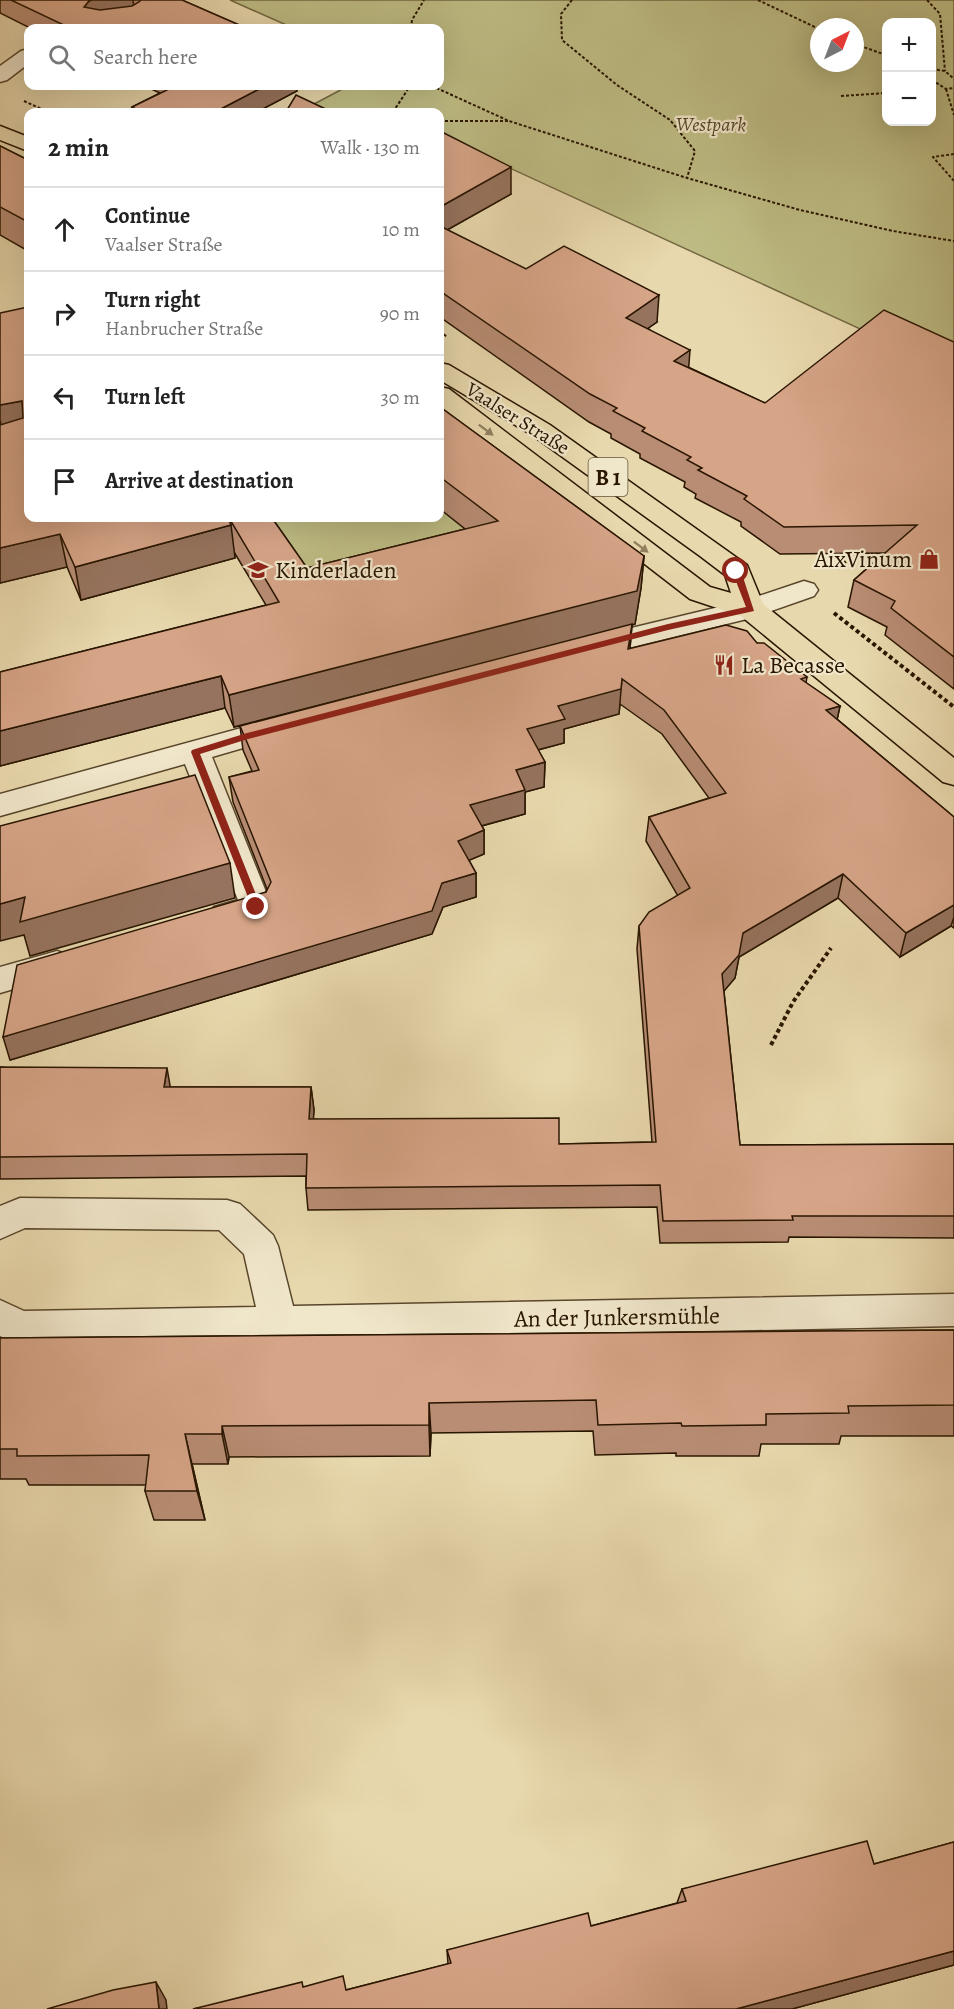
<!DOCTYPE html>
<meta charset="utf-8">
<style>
body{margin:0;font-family:Alegreya,serif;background:#f6f6f6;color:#222}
.controls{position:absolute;right:18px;top:18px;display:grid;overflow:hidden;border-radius:12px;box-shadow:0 6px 24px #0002}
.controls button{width:54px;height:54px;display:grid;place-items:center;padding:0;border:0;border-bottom:2px solid #e0e0e0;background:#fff;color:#222;font:30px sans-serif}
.compass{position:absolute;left:810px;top:18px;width:54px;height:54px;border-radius:50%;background:#fff;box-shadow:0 6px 24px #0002;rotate:42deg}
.stop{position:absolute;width:18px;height:18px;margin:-14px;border:4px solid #8f2418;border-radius:50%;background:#fff}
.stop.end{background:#8f2418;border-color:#fff;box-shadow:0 2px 6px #0008}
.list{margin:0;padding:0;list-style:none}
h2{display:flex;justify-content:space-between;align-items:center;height:78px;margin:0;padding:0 24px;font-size:26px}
h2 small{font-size:20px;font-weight:400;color:#767676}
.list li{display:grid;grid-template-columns:39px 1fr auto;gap:18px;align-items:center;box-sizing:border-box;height:84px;padding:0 24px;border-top:2px solid #e0e0e0}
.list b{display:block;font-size:22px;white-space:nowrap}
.list p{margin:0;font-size:20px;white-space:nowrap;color:#767676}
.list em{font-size:20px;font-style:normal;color:#767676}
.icon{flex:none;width:33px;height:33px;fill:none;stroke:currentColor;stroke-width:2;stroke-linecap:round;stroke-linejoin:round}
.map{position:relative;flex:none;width:954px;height:2009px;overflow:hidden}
.search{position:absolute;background:#fff;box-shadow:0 6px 24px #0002;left:24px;top:24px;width:420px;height:66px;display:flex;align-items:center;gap:15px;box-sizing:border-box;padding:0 21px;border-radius:12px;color:#767676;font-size:22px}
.panel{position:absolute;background:#fff;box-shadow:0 6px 24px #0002;left:24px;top:108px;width:420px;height:414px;border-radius:12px}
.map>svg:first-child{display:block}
.green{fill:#bebc84;stroke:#746842;stroke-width:1.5;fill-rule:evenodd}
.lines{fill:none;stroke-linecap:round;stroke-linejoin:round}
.minor-casing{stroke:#59462b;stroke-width:3}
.major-casing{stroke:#291500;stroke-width:3}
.path-far1{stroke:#291500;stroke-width:2;stroke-dasharray:3 2;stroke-linecap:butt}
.path{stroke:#291500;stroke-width:4;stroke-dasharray:4 3;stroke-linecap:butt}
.minor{fill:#f0e6ca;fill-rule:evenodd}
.major{fill:#e8d8ad;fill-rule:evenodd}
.wall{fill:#b88d74;stroke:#291500;stroke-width:1.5}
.shaded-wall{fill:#96735e;stroke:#291500;stroke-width:1.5}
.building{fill:#d6a487;stroke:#291500;stroke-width:1.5}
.oneway{fill:#92805f}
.route{fill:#8f2418}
.labels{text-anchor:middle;stroke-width:4.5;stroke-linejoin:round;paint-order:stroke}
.far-park-label{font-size:20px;font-style:italic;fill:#564728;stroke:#f0e6ca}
.far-street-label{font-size:20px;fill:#291500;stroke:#f0e6ca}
.shield{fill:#f0e6ca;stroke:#65543d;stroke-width:1.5}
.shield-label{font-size:22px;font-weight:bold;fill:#291500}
.poi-label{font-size:24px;fill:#291500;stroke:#f0e6ca;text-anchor:start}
.street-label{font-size:24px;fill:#291500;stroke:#f0e6ca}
</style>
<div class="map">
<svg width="954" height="2009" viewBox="0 0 954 2009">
<rect width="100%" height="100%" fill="#e8d8ad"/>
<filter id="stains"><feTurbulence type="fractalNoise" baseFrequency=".00333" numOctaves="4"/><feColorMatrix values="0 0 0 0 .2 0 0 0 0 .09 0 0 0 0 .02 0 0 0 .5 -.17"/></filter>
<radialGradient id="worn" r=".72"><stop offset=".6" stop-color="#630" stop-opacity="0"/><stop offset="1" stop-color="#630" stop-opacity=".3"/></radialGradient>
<g class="green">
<path d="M230,0H954V372L440,136V112H299L348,86H440V28H293ZM886,22H932V122H886ZM819,27H855V63H819Z"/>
<path d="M440,509L501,557L310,600L258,518H440Z"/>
</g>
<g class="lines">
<g class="minor-casing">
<g id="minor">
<path d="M28,49V64L7,80L0,82V66L21,51Z"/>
<path d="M804,581L814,584L818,590L814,596L751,618L587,658L577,655L573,648L577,641L744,601Z"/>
<path d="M285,716L295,719L300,726L295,733L212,757L272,907L267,915L225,928L214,925L209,916L214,907L238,900L185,764L0,816V794Z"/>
<path d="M57,951L68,955L73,964L68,973L0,993V967Z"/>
<path d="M20,1198L227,1200L240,1204L273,1235L278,1246L293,1306L954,1294V1326L19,1345L0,1336V1300L24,1311L256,1307L244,1254L219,1230L25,1228L0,1239V1206Z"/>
</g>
</g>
<g class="major-casing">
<g id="major">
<path d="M0,126L28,137V151L0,140Z"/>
<path d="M440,363L449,365L550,425L747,565L763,604L954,758V785L943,782L741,616L690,599L440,406V387L449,389L710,587L731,593L725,575L700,556L532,435L440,380Z"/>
</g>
</g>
<g class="path-far1">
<path d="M572,0L561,14L562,40L617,85L670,120L695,151L687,178"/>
<path d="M758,0L819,29"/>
<path d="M927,0L940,14L945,71"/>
<path d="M411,28L412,20L424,0"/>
<path d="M855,44L886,55"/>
<path d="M932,69L945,71L954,79"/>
<path d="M932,80L946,89L954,88"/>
<path d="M432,86L509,121L687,178L800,210L893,231L954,241"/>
<path d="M946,89L954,115"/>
<path d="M841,96L886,93"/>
<path d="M24,101L48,112"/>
<path d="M393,112L410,86"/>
<path d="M440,121H508"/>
<path d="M954,154L933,157L954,181"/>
<path d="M440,331L447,337"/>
</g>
<g class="path">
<path d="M837,568L856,552"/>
<path d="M834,613L954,707"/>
<path d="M771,1045L793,1002L831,948"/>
</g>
<use href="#minor" class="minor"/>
<use href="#major" class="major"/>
</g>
<g class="wall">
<path d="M0,0H182L246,28H30L0,13Z"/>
<path d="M145,86H303L296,89L297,91L257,112H132V107L160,93Z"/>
<path d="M440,131L511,194L447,230L526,269L657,322L648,328L688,367L765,403L954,342V689L885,635L887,627L848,607L854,580L884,553L780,554L741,526V522L695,498L696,494L684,487L685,482L640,458V454L611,438V434L589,422L440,317Z"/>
<path d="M0,146L28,160V251L0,235Z"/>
<path d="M0,313L28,518H272L307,568L465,529L440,509V407L644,556L641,588L635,624L632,625L630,649L757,643L807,677L806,683L840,706L837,719L954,817V928L951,926L900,957L838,898L739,957L735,978L724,991L740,1145L954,1144V1238L789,1237L788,1242L660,1243L657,1207L308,1210L306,1188V1176L0,1179V1067L171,1087H311L314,1110L313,1119L559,1144L652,1142L637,949L639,926L678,896L646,841L649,817L709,798L662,734L620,704L619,714L564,729V743L538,750L545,762L544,787L525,792V814L482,826L484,830V854L469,860L476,873V897L443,907L432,934L10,1060L266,892L267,889L233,802L229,777L252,771L243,750L240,726L234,727L225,708L0,766V672L266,605L234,552L235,558L81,600L67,567L0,583Z"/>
<path d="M954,1330V1436H841L839,1444H761L759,1456H676V1453L595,1455L593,1431L431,1433L430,1456L229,1457L228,1464H192L205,1520H154L145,1491L146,1485H29L26,1479H0V1338Z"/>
<path d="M954,1842V1965L792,2009H193L304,1987L346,1990L448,1964L447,1950L591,1926L677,1903L682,1889L874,1864Z"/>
</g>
<g class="shaded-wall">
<path d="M92,0H133L134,9L88,28L84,7L89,1Z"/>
<path d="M265,86H303L296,89L297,91L257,112H215Z"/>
<path d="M511,167V194L440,234V207Z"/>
<path d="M659,295L657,322L624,345L626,318Z"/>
<path d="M690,350L688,377L674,361Z"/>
<path d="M22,401L28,429L4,439L0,420V405Z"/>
<path d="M231,525L235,558L81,600L75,567Z"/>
<path d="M60,534L67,567L0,583V548Z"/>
<path d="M644,556L641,588L635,624L632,625L630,648L628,649L632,625L234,727L229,695Z"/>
<path d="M221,676L225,708L0,766V731Z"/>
<path d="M622,679L619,714L564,729V743L526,753L527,729L558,706Z"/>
<path d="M840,706L835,730L826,710Z"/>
<path d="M545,762L544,787L525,792V814L470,829V805L516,770Z"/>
<path d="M484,830V854L458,865V841Z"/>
<path d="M230,863L235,898L30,956L24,935L0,941V904L25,897Z"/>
<path d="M476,873V897L443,907L432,934L10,1060L3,1037L442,883Z"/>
<path d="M843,874L838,898L739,957L735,978L718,998L722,974L743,933Z"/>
<path d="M954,905V917L951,926L900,957L906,933Z"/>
<path d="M167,1068L171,1091L164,1087Z"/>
<path d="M311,1087L314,1110L312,1142L309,1119Z"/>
<path d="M429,1403L431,1433L430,1456L429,1425Z"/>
<path d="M222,1426L229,1457L228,1464L222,1434Z"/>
<path d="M185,1434L192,1464L205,1520L197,1491Z"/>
<path d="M954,1951V1965L792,2009H736Z"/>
<path d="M156,1982L166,2000L167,2009H159Z"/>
</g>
<g class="building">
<path d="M11,0H92L89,1L84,7L100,10L132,6L139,2L141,0H182L246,28H70Z"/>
<path d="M175,86H265L215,112H142L132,107Z"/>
<path d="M296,95L332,112H289L287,110Z"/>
<path d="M440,131L511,167L440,207Z"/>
<path d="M0,146L28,160V222L0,207Z"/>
<path d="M440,226L526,269L564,246L659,295L626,318L690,350L674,361L765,403L884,310L954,342V657L891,608L895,601L854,580L917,525L784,527L744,499L747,496L698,470L702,468L687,460L691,457L642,431L645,428L613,411L617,408L590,394L440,291Z"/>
<path d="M28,307V518H228L231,525L75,567L60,534L0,548V425L23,418L22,401L0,405V313Z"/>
<path d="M440,407L644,556L637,591L229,695L221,676L0,731V672L279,602L229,518H272L307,568L498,521L440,477Z"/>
<path d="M632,624L628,649L726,625L747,631L757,643H764L807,677L801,679L840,706L826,710L954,817V905L906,933L843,874L743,933L739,955L722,974L740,1145L954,1144V1216H792L793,1220L663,1221L660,1185L306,1188L307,1154L0,1157V1067L167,1068L164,1087H311L309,1119L559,1118V1144L656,1142L639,926L649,912L690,888L649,817L726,793L664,710L622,679L621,689L558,706L565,719L527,729L545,762L516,770L525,790L470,805L484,830L458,841L476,873L442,883L432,911L3,1037L17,965L266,892L271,882L229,777L259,770L240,726Z"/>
<path d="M195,775L230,863L20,922L25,897L0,904V826Z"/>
<path d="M954,1330V1405L848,1406L849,1413L766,1414V1425L682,1426L681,1423L598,1425L596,1400L429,1403V1425L222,1426V1434H185L197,1491H145L149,1455L17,1456V1449H0V1338Z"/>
<path d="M867,1841L874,1864L954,1842V1951L736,2009H193L302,1982L303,1987L343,1976L346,1990L451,1963L447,1950L588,1913L591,1926L686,1901L682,1889Z"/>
<path d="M156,1982L159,2009H47L113,1990Z"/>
</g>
<defs><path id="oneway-solid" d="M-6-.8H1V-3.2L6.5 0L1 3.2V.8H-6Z" transform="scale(1.5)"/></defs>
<g class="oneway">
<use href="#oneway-solid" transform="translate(486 430) rotate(37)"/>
<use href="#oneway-solid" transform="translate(641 547) rotate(37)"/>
</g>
<path class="route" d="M736,568L741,571L754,611L668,630L248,739L200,754L261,907L256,911L253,910L191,752L192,750L247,733L668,624L746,607L732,571Z"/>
<defs>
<g id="shop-bare" transform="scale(1.62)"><path d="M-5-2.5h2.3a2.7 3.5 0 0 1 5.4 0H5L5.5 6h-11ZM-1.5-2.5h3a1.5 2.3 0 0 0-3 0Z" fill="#8f2418" stroke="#f0e6ca" stroke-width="2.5" paint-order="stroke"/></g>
<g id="school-bare" transform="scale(1.62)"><path d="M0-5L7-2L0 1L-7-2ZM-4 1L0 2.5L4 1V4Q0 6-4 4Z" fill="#8f2418" stroke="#f0e6ca" stroke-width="2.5" paint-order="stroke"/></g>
<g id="restaurant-bare" transform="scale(1.62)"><path d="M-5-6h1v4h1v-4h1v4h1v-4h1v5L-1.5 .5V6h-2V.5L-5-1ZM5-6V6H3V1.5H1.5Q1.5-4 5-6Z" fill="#8f2418" stroke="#f0e6ca" stroke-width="2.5" paint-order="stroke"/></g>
</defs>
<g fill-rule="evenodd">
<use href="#shop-bare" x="929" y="559"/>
<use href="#school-bare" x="258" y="570"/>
<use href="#restaurant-bare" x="724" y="665"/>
</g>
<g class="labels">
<g class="far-park-label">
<text x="711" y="131">Westpark</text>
</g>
<g class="far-street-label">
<text transform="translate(518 418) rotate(32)" y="7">Vaalser Straße</text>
</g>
<rect class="shield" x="588.5" y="458" width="39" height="38" rx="4.5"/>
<g class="shield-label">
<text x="608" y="485">B 1</text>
</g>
<g class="poi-label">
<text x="912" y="567" text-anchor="end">AixVinum</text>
<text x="275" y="578">Kinderladen</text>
<text x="741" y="673">La Becasse</text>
</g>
<g class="street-label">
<text transform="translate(617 1317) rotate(-1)" y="8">An der Junkersmühle</text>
</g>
</g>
<rect width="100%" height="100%" filter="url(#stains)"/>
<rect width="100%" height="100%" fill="url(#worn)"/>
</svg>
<div class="controls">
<button>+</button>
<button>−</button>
</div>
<svg class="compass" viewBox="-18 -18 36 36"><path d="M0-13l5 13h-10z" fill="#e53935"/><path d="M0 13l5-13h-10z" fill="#767676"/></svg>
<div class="stop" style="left:736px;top:571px"></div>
<div class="stop end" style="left:256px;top:907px"></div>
<div class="search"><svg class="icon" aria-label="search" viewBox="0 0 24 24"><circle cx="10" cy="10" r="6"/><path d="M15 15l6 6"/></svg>Search here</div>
<section class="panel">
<h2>2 min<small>Walk · 130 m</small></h2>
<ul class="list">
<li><svg class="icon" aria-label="ahead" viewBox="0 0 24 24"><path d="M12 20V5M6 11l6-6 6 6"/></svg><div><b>Continue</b><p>Vaalser Straße</p></div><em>10 m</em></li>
<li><svg class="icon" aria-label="right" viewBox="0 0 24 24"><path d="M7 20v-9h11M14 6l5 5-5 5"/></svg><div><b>Turn right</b><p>Hanbrucher Straße</p></div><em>90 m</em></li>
<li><svg class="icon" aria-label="left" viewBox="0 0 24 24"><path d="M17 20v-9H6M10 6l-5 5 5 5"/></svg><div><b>Turn left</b></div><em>30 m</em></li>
<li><svg class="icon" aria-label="arrive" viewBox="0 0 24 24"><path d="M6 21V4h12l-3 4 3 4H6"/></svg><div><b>Arrive at destination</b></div></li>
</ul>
</section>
</div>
